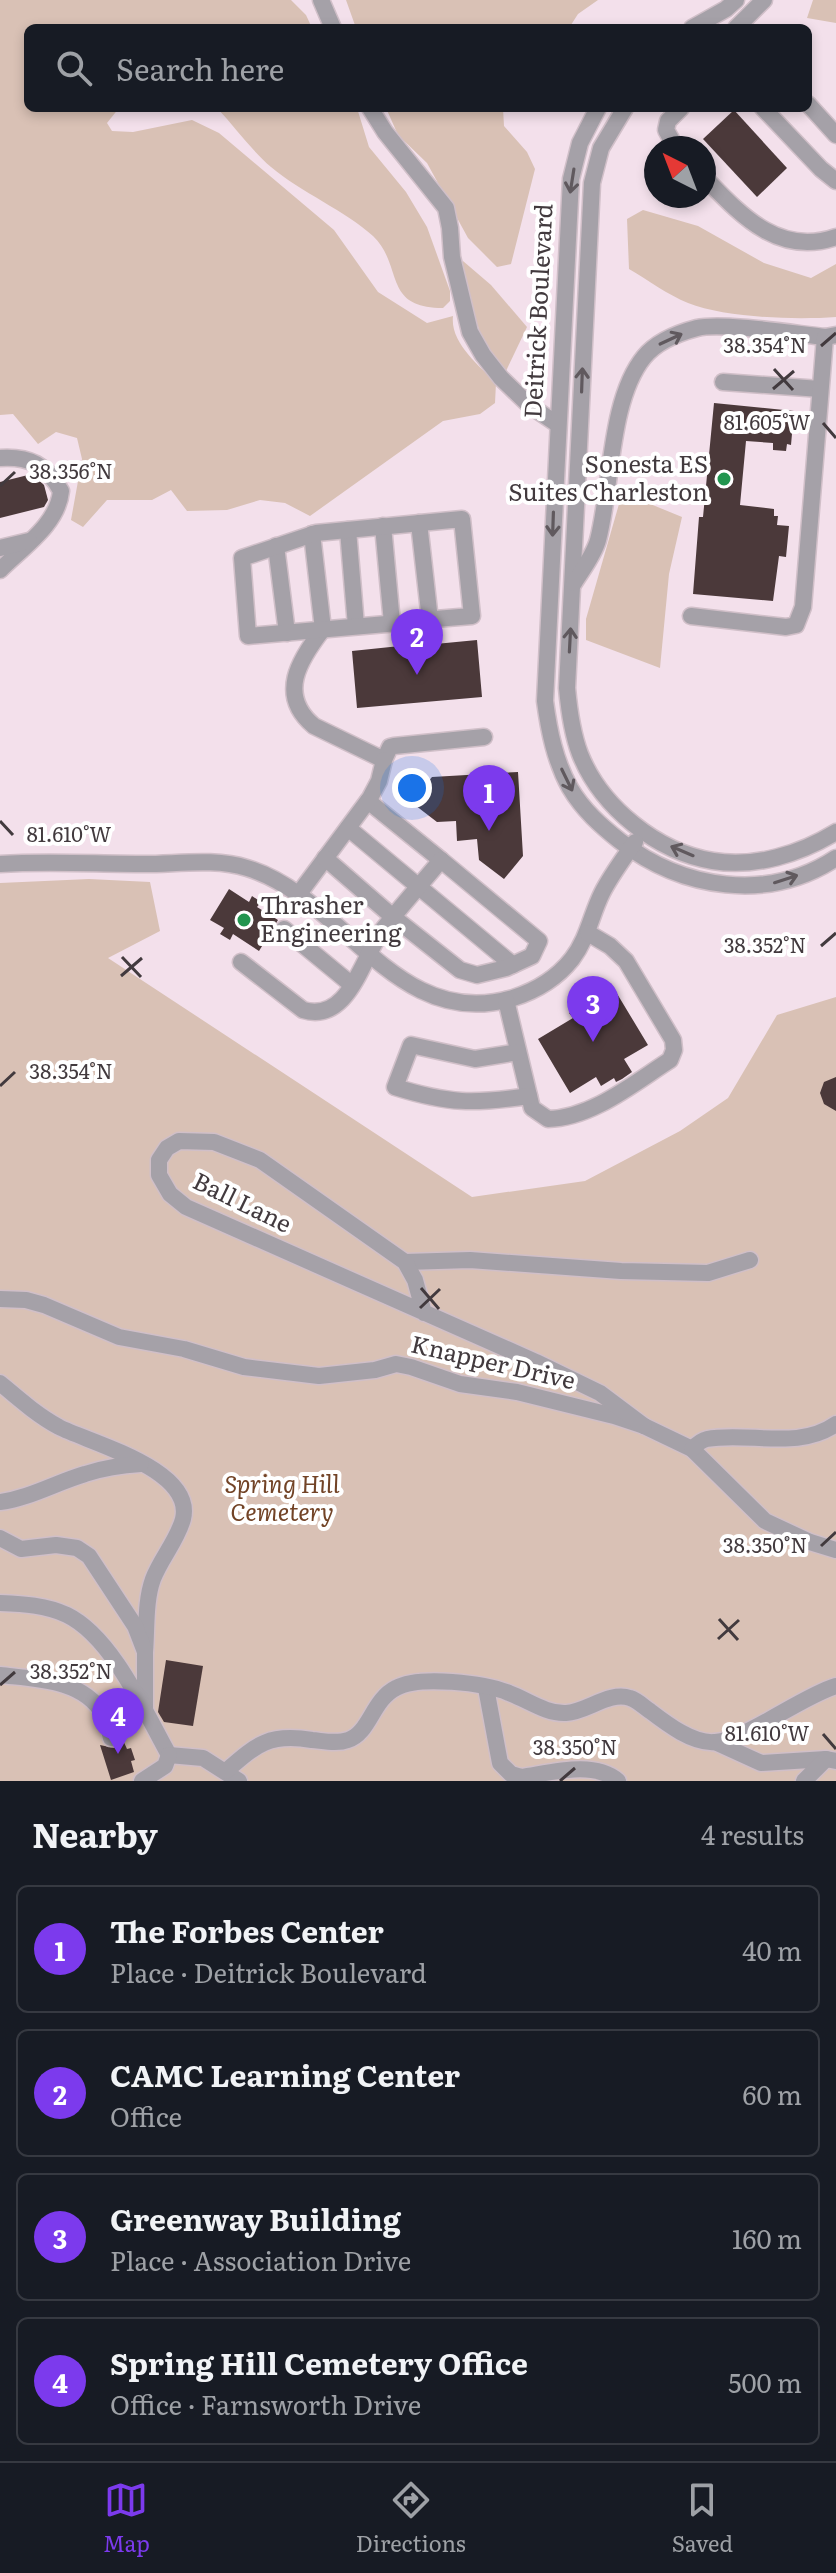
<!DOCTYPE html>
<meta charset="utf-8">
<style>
body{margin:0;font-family:Literata,serif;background:#20242c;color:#f1f3f6}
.compass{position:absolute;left:644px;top:136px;width:72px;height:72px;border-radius:50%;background:#171b24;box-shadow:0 4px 12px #0003;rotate:318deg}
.you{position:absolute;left:412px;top:788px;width:28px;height:28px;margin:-20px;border:6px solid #fff;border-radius:50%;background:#1a73e8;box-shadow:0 0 0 12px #1a73e833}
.badge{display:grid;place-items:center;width:52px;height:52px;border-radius:50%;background:#7c3aed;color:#fff;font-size:26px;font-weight:700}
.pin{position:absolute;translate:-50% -66px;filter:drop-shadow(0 2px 4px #0008)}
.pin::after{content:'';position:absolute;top:42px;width:28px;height:24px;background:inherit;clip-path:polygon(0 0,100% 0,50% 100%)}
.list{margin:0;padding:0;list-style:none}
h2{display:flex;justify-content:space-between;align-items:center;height:104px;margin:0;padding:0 32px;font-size:34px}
h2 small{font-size:26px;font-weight:400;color:#9ea1a6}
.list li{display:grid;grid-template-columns:52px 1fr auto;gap:24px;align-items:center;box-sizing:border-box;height:128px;margin:0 16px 16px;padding:0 16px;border:2px solid #363941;border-radius:12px}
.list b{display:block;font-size:30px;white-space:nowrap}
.list p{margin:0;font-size:26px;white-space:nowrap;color:#9ea1a6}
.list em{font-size:26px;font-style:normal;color:#9ea1a6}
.icon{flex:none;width:44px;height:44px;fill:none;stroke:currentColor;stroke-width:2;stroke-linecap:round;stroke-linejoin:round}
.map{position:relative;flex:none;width:836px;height:1781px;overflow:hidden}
.search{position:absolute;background:#171b24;box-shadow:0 4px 12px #0003;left:24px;right:24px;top:24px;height:88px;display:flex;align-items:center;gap:20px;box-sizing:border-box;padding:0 28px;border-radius:12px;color:#9ea1a6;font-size:30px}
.sheet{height:680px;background:#171b24}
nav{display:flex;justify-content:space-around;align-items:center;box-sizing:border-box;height:112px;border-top:2px solid #363941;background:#171b24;font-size:22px;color:#9ea1a6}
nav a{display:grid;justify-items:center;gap:4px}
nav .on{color:#7c3aed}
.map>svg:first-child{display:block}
.green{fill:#d9c1b5}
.building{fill:#4b393a}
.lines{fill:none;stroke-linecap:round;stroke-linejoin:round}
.minor-tunnel{stroke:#d0bfc8;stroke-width:16;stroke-dasharray:16 8;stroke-linecap:butt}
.minor-casing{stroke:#d0bfc8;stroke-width:19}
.minor{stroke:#a5a1a8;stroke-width:16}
.oneway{stroke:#60595e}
.ticks{fill:none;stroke:#423a3e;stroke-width:3}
.poi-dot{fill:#22954f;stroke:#fff;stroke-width:3}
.labels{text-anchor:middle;stroke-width:8;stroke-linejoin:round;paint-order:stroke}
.street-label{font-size:24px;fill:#423a3e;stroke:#fff}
.poi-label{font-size:24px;fill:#423a3e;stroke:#fff;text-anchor:end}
.park-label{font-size:24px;font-style:italic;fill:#724326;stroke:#fff}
.ticks-label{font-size:20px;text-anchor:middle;fill:#423a3e;stroke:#fff;stroke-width:8;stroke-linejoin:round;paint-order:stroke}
</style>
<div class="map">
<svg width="836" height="1781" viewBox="0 0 836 1781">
<rect width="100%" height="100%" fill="#f3e0eb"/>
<g class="green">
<path d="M0,0H291L306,15L312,28H28V108H119L107,123L112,131L133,132L192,120L219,133L334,230L378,292L427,323L453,316C450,343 479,365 496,383L495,403L480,414L443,421L310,516L285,503L260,500L227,510L187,511L171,490L152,500H107L83,527L71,520L82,459L77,438L56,432L38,444L13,414L0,415Z"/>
<path d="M346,0H598L578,14L569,28H356Z"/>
<path d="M813,0H836V23L807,18Z"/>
<path d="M217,108H357L369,147L406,192L427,227L450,291V301L443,308C382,308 404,266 373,236C346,211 300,192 271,167C251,150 235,127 217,108Z"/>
<path d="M386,108H503L504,126L527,152L535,169L511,264L497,267L468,238L427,163L398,135Z"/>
<path d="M643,210L698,226L764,263L811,278L836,264V317C796,320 726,318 688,303C668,295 648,280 629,269L627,219Z"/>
<path d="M463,261L491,285L527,327L506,371L485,348L460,271Z"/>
<path d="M643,501L682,517L669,574L660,668L586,640V619L619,504Z"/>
<path d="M89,879L150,882L160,931L108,958L472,1197L585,1181L680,1131L728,1098L777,1015L836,997V1781H0V883Z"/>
</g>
<g class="building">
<path d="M734,110L787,168L757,197L703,139Z"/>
<path d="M714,403L794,411L791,445L787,444L786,451L773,450V443L746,441L740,505L774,509V516H778L777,525L789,526L786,557L779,556L773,601L693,594L699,517H703Z"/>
<path d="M32,474L44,485L48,500L44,507L0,518V482Z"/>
<path d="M408,618H412L414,627L424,631L425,645L477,640L482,697L357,708L352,651L400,646L399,634L408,628Z"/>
<path d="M518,772L523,856L504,879L479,860L477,839L457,841L456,821L437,822L411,802L432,777Z"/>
<path d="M229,889L249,902L252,896L261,902L257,907L278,920L259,951L233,934L230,940L220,934L224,928L210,920Z"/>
<path d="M616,992L648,1045L624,1059L632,1072L622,1079L616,1082L614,1078L601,1086L596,1077L570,1093L538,1039L573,1018L569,1013L581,1006L584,1011Z"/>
<path d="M836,1077V1111L824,1104L820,1093L824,1082Z"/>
<path d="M166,1660L203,1666L193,1726L164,1722L158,1712Z"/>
<path d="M122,1738L127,1749L131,1748L135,1760L131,1761L134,1772L111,1780L100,1745L114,1748L119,1745Z"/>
</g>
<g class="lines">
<path class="minor-tunnel" d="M398,623L423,620"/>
<g class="minor-casing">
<g id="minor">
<path d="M321,0L333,28"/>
<path d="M692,28L726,9L736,0"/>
<path d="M736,28L764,0"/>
<path d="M808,104L836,135"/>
<path d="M370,108L385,132L446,208L450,228L452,257L470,332L483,355L501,378L529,405L557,424"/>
<path d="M598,108L580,143L571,179L545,701C549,731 555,761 570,788C583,810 601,826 620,841C682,889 768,903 836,858"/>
<path d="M625,108L601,148L592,183L567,688C569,710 572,733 580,754C601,807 657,852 713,861C755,868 800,854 836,832"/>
<path d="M763,108L821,169L836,181"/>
<path d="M676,148L666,130L668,121L681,108"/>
<path d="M704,177C740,214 778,257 836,237"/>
<path d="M723,382L820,389"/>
<path d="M0,458C29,456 47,465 61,491C58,524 23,547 0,570"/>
<path d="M419,523L430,620"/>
<path d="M383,526L392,623"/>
<path d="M348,530L356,626"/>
<path d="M312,534L323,629C299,660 277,695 314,726L384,760L390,747L394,746L484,737"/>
<path d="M276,546L287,633"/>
<path d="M0,548L29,541"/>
<path d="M574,583C582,570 594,555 598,540C612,487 609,400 644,357C657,341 678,333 697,328C722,322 796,334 825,337L836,335"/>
<path d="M691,616L786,627L796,625L803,607L825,337"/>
<path d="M398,623L248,636L242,558L316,533L462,519L472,616L423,620"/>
<path d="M368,801L441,860"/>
<path d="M348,828L513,965"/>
<path d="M0,864C48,861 96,864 145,864C177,864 216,858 247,868C344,897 396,1033 513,998C535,991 557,978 572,959C588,938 591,915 602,893C611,875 624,858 635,842"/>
<path d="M298,895L370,798L379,781L384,760"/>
<path d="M284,929L352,985"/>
<path d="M241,962L303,1010C350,1024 362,956 384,928C402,905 422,883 441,860L539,941L532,956L506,968L477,975L460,970L393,917L325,858"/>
<path d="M506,1000L532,1108L548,1119C592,1118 634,1083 670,1060L674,1050L673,1040L626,961L610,946L588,933"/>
<path d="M518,1052L475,1059L411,1045L395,1087C449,1104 474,1104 529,1096"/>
<path d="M405,1262L470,1260L621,1271L708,1273L750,1260"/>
<path d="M0,1299L26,1300L44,1305L119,1337L184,1349L244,1367L319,1376L375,1370L396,1364L411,1367L460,1384L517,1392L614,1416L644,1426L692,1449L765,1521L810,1542L836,1550"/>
<path d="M424,1313L415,1280L405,1262L260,1160L214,1142L179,1141L167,1148L159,1160V1175L170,1194L186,1207L536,1362L600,1393L644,1426"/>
<path d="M0,1383C19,1399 37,1415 59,1427C90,1443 195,1469 183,1519C177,1541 161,1558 153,1579C145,1601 147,1628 145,1652"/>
<path d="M692,1449C696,1445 702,1440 707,1439C747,1431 798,1451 836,1424"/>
<path d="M0,1502C30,1498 55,1483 85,1474C103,1468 122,1465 141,1464"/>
<path d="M0,1538L21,1549L56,1545L77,1548L89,1556L135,1626L145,1652V1713"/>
<path d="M0,1603C23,1604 46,1605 67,1615C112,1637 145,1712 169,1755"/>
<path d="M0,1675C35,1679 83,1679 103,1714C107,1721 109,1730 111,1738"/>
<path d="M486,1688L500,1763L511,1774L521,1777C550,1773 594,1760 618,1781"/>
<path d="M715,1742L761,1763L826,1759L836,1761"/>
<path d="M169,1755L203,1758L239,1781"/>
<path d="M226,1771C257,1744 269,1733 312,1740C324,1741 337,1744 348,1740C370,1733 372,1700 396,1688C419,1675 485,1683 509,1693C528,1700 546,1714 566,1713C587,1712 609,1691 630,1698C637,1700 644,1707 650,1711C667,1724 693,1744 715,1742C744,1741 802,1696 836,1686"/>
<path d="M142,1781L165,1766L169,1755"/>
<path d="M804,1781L826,1759"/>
</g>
</g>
<use href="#minor" class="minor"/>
</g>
<defs><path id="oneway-shaft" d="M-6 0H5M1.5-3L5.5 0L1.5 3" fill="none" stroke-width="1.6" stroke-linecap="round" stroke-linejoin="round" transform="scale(2)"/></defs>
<g class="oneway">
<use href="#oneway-shaft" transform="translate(572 181) rotate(99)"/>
<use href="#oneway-shaft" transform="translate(671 339) rotate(-25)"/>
<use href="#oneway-shaft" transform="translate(582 380) rotate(-88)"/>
<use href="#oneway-shaft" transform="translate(553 524) rotate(92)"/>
<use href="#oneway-shaft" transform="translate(570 640) rotate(-87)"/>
<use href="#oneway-shaft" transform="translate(567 780) rotate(64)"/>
<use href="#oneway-shaft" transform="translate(682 851) rotate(-157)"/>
<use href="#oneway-shaft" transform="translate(786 879) rotate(-18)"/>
</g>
<path class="ticks" d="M821,346L836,333M774,369L793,390M773,389L794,371M823,423L836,438M0,486L15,472M0,821L13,835M821,946L836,933M122,957L141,977M121,976L142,958M0,1086L15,1072M421,1288L439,1309M420,1308L440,1289M821,1546L836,1532M719,1619L738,1640M718,1639L739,1620M0,1685L15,1672M823,1734L836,1749M560,1781L575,1768"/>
<g class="poi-dot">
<circle cx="724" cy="479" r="8"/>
<circle cx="244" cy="920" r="8"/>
</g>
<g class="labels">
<g class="street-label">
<text transform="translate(539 311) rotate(-87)" y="8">Deitrick Boulevard</text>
<text transform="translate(242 1203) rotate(26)" y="8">Ball Lane</text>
<text transform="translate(493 1363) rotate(13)" y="8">Knapper Drive</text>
</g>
<g class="poi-label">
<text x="708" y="473">Sonesta ES<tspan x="708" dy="28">Suites Charleston</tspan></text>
<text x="260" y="914" text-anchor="start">Thrasher<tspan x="260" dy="28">Engineering</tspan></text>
</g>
<g class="park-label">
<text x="282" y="1493">Spring Hill<tspan x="282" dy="28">Cemetery</tspan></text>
</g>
</g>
<g class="ticks-label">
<text x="765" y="353">38.354°N</text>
<text x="767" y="430">81.605°W</text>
<text x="71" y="479">38.356°N</text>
<text x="69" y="842">81.610°W</text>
<text x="765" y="953">38.352°N</text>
<text x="71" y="1079">38.354°N</text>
<text x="765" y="1553">38.350°N</text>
<text x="71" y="1679">38.352°N</text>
<text x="767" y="1741">81.610°W</text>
<text x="575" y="1755">38.350°N</text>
</g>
</svg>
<svg class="compass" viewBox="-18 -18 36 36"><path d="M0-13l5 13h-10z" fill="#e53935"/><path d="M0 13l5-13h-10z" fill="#9ea1a6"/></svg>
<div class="you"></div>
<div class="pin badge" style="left:489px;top:831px">1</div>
<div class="pin badge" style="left:417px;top:675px">2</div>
<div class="pin badge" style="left:593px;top:1042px">3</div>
<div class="pin badge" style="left:118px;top:1754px">4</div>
<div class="search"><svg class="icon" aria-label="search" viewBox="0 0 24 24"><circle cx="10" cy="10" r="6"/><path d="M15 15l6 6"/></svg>Search here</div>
</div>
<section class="sheet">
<h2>Nearby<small>4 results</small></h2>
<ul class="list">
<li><span class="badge">1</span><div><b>The Forbes Center</b><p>Place · Deitrick Boulevard</p></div><em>40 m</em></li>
<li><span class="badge">2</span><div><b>CAMC Learning Center</b><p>Office</p></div><em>60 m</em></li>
<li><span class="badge">3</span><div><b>Greenway Building</b><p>Place · Association Drive</p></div><em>160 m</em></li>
<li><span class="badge">4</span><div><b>Spring Hill Cemetery Office</b><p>Office · Farnsworth Drive</p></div><em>500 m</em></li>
</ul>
</section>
<nav>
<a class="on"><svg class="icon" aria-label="map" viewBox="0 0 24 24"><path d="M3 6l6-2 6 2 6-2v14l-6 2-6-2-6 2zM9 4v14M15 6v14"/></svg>Map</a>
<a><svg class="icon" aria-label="directions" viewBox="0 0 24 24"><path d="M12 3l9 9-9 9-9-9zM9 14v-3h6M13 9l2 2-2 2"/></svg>Directions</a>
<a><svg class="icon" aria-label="saved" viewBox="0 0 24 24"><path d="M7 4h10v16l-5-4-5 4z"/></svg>Saved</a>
</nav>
